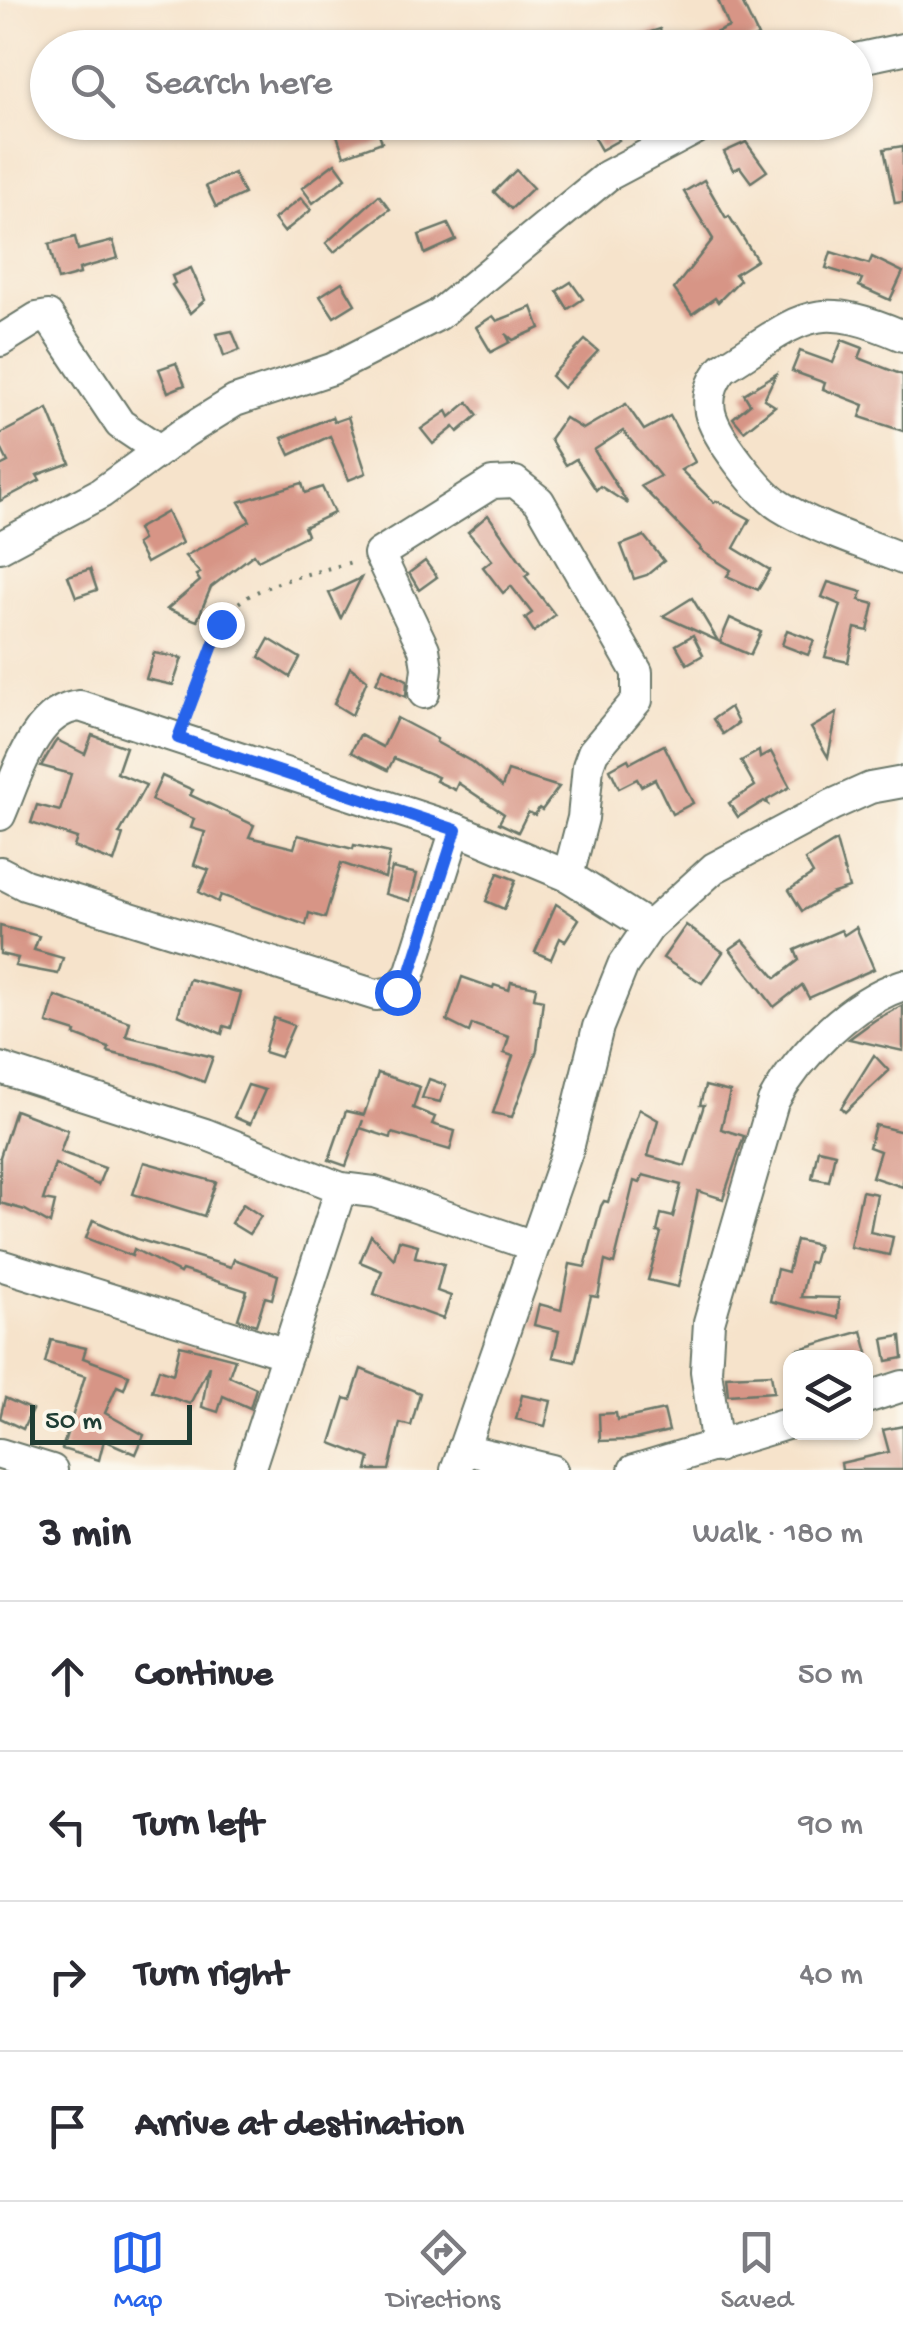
<!DOCTYPE html>
<meta charset="utf-8">
<style>
body{margin:0;font-family:"Gochi Hand",sans-serif;background:#f2f2f3;color:#2b2b33}
.controls{position:absolute;right:30px;bottom:30px;display:grid;overflow:hidden;border-radius:20px;box-shadow:0 2px 8px #0004}
.controls button{width:90px;height:90px;display:grid;place-items:center;padding:0;border:0;border-bottom:2px solid #e1e1e2;background:#fff;color:#2b2b33;font:50px sans-serif}
.scale{position:absolute;left:30px;bottom:25px;width:162px;box-sizing:border-box;padding-left:10px;border:5px solid #1f3d34;border-top:0;font-size:28px;line-height:35px;white-space:nowrap;color:#1f3d34;-webkit-text-stroke:8px #fbf7ec;paint-order:stroke}
.stop{position:absolute;width:30px;height:30px;margin:-22px;border:8px solid #2563eb;border-radius:50%;background:#fff}
.stop.end{background:#2563eb;border-color:#fff;box-shadow:0 2px 10px #0008}
.list{margin:0;padding:0;list-style:none}
h2{display:flex;justify-content:space-between;align-items:center;height:130px;margin:0;padding:0 40px;font-size:42px}
h2 small{font-size:32px;font-weight:400;color:#7c7c81}
.list li{display:grid;grid-template-columns:65px 1fr auto;gap:30px;align-items:center;box-sizing:border-box;height:150px;padding:0 40px;border-top:2px solid #e1e1e2}
.list b{display:block;font-size:38px;white-space:nowrap}
.list em{font-size:32px;font-style:normal;color:#7c7c81}
.icon{flex:none;width:55px;height:55px;fill:none;stroke:currentColor;stroke-width:2;stroke-linecap:round;stroke-linejoin:round}
.map{position:relative;flex:none;width:903px;height:1470px;overflow:hidden}
.search{position:absolute;background:#fff;box-shadow:0 2px 8px #0004;left:30px;right:30px;top:30px;height:110px;display:flex;align-items:center;gap:25px;box-sizing:border-box;padding:0 35px;border-radius:55px;color:#7c7c81;font-size:38px}
.sheet{height:730px;background:#fff}
nav{display:flex;justify-content:space-around;align-items:center;box-sizing:border-box;height:140px;border-top:2px solid #e1e1e2;background:#fff;font-size:28px;color:#7c7c81}
nav a{display:grid;justify-items:center;gap:5px}
nav .on{color:#2563eb}
.map>svg:first-child{display:block}
.building{fill:#d79586}
.lines{fill:none;stroke-linecap:round;stroke-linejoin:round}
.minor-casing{stroke:#6a7769;stroke-width:34}
.path{stroke:#6a7769;stroke-width:4;stroke-dasharray:2.5 8;stroke-linecap:butt}
.minor{stroke:#fff;stroke-width:30}
.route{stroke:#2563eb;stroke-width:12}
</style>
<div class="map">
<svg width="903" height="1470" viewBox="0 0 903 1470">
<rect width="100%" height="100%" fill="#fbf7ec"/>
<filter id="ink" filterUnits="userSpaceOnUse"><feTurbulence type="fractalNoise" baseFrequency=".01" numOctaves="2"/><feDisplacementMap in="SourceGraphic" scale="20" xChannelSelector="R" yChannelSelector="G"/><feConvolveMatrix kernelMatrix="1 2 1 2 8 2 1 2 1" color-interpolation-filters="sRGB"/></filter>
<filter id="wash" filterUnits="userSpaceOnUse"><feTurbulence type="fractalNoise" baseFrequency=".0048" numOctaves="4" result="noise"/><feDisplacementMap in="SourceGraphic" scale="40" xChannelSelector="R" yChannelSelector="G"/><feGaussianBlur stdDeviation="2.25" result="paint"/><feColorMatrix in="noise" values="0 0 0 0 0 0 0 0 0 0 0 0 0 0 0 0 0 1.4 0 .05"/><feComposite in="paint" operator="in"/></filter>
<g filter="url(#wash)">
<rect width="100%" height="100%" fill="#f6e3cb"/>
<g id="blocks">
<g class="building">
<path d="M718,0H741L758,36L733,48H681L729,27Z"/>
<path d="M660,29L666,48H613L612,44Z"/>
<path d="M353,122H375L382,142L344,156L335,129Z"/>
<path d="M611,125L619,140L601,150L593,136Z"/>
<path d="M746,142L767,171L751,182L740,167L733,170L724,152Z"/>
<path d="M903,146V202L895,203L884,149Z"/>
<path d="M335,163L346,178L313,203L302,188Z"/>
<path d="M516,170L533,188L511,209L494,192Z"/>
<path d="M234,173L244,194L216,207L206,186Z"/>
<path d="M704,180L726,218L729,216L757,260L735,274L740,280L718,302L715,298L692,314L674,289L713,239L684,192Z"/>
<path d="M379,195L390,209L334,252L326,243Z"/>
<path d="M301,198L311,210L284,232L274,219Z"/>
<path d="M448,224L456,240L425,254L419,235Z"/>
<path d="M75,237L78,250L113,241L118,258L79,269L80,274L58,280L49,244Z"/>
<path d="M831,252L869,264L872,257L903,272L890,300L859,286L862,279L826,268Z"/>
<path d="M191,268L205,300L190,313L172,285L175,283L172,276Z"/>
<path d="M342,282L355,304L334,317L320,296Z"/>
<path d="M571,282L583,299L568,309L557,291Z"/>
<path d="M532,307L540,328L513,340L506,334L510,342L491,352L476,327L493,316L497,321Z"/>
<path d="M232,331L240,350L224,356L217,334Z"/>
<path d="M585,340L598,351L563,388L551,376Z"/>
<path d="M842,340L863,348L859,358L903,375V431L860,417L864,405L823,389L825,383L792,371L800,351L833,363Z"/>
<path d="M176,363L185,385L168,392L159,369Z"/>
<path d="M776,374L764,399L775,406L744,431L733,418L750,404L744,394Z"/>
<path d="M468,402L478,415L458,432L454,427L433,444L421,429L447,411L450,417Z"/>
<path d="M626,404L644,430L670,416L695,462L681,470L714,503L717,501L750,519L734,548L770,570L758,590L727,576L731,570L700,550L701,548L641,486L660,476L623,431L594,450L628,504L600,486L596,490L576,459L566,465L550,439L565,418L583,429Z"/>
<path d="M48,409L70,463L37,475L40,480L0,501V466L8,462L0,446V434Z"/>
<path d="M332,417L334,422L348,417L366,473L349,480L330,436L290,455L282,438Z"/>
<path d="M302,483L305,493L322,487L334,513L304,527L307,535L258,560L254,554L211,587L197,621L167,609L200,581L196,575L200,573L185,556L250,521L239,502Z"/>
<path d="M167,512L182,543L146,563L136,544L142,540L137,529Z"/>
<path d="M488,515L529,573L525,576L555,615L534,632L525,618L532,613L511,586L503,593L483,567L492,560L468,532Z"/>
<path d="M644,536L664,561L647,575L634,579L621,545Z"/>
<path d="M425,561L437,577L419,590L409,573Z"/>
<path d="M90,569L97,590L76,597L68,576Z"/>
<path d="M361,578L341,618L329,593Z"/>
<path d="M828,582L862,592L859,600L874,604L868,631L855,628L848,662L825,657L841,605L822,597Z"/>
<path d="M692,598L703,616L718,641L663,616Z"/>
<path d="M730,618L761,632L750,655L720,642Z"/>
<path d="M787,630L814,640L808,655L782,645Z"/>
<path d="M693,635L703,655L687,664L676,645Z"/>
<path d="M269,639L300,658L290,677L259,657Z"/>
<path d="M154,653L182,658L173,685L146,679Z"/>
<path d="M350,667L367,680L352,715L334,704Z"/>
<path d="M383,668L407,680L406,697L376,683Z"/>
<path d="M730,707L738,723L723,734L713,719Z"/>
<path d="M837,713L828,757L811,728Z"/>
<path d="M397,718L437,739L436,742L472,762L502,787L508,771L559,787L542,810L539,808L535,815L528,812L518,832L499,823L504,814L458,783L455,790L436,781L438,777L394,758L388,770L351,752L360,735L383,747Z"/>
<path d="M92,735L126,747L117,773L146,785L119,834L123,835L114,862L74,847L77,838L31,823L37,805L60,811L71,774L41,766L54,744L57,740L85,754Z"/>
<path d="M664,745L693,803L672,814L655,779L641,786L637,779L619,788L610,769L628,759L630,763Z"/>
<path d="M759,751L760,758L771,752L790,787L767,800L768,804L764,801L738,817L729,803L755,786L741,761Z"/>
<path d="M162,776L193,790L190,795L254,825L249,837L294,848L298,835L353,849L354,845L390,853L385,878L341,863L325,918L309,913L306,925L221,895L218,902L199,892L209,870L194,865L205,832L191,828L194,819L151,800Z"/>
<path d="M836,841L849,888L831,894L802,911L789,890L813,874L805,860Z"/>
<path d="M392,868L417,874L410,901L385,894Z"/>
<path d="M498,873L516,880L504,909L486,901Z"/>
<path d="M556,904L579,919L565,941L560,938L551,959L535,952Z"/>
<path d="M686,925L723,952L702,983L663,958Z"/>
<path d="M0,926L39,936L34,950L63,958L58,974L15,966L18,958L0,954Z"/>
<path d="M856,927L874,969L809,998L802,985L774,1007L730,949L743,940L776,978L799,960L795,950L841,930L844,935Z"/>
<path d="M462,977L493,988L494,985L509,990L511,982L536,987L534,998L543,1000L537,1050L512,1117L493,1113L513,1056L504,1053L509,1037L472,1024L469,1032L447,1021Z"/>
<path d="M189,979L241,993L231,1028L224,1026L222,1034L178,1015Z"/>
<path d="M55,996L130,1022L126,1036L213,1057L204,1082L157,1064L108,1052L109,1048L75,1035L76,1032L47,1023Z"/>
<path d="M903,1005V1051L849,1039L875,1020Z"/>
<path d="M274,1018L294,1025L280,1057L264,1052Z"/>
<path d="M874,1055L889,1071L845,1112L841,1108Z"/>
<path d="M378,1073L420,1087L413,1108L435,1117L432,1124L455,1131L450,1150L392,1133L391,1138L360,1128L363,1120L346,1166L329,1160L346,1111L364,1115Z"/>
<path d="M429,1079L446,1085L440,1102L422,1098Z"/>
<path d="M248,1085L265,1090L250,1124L234,1117Z"/>
<path d="M705,1086L730,1092L721,1129L744,1136L723,1199L698,1191L678,1287L648,1280L661,1233L657,1232L661,1214L673,1217L681,1185L643,1175L640,1183L634,1181L614,1264L605,1261L598,1297L591,1296L575,1362L553,1357L559,1331L534,1325L539,1304L561,1310L570,1264L585,1267L601,1206L604,1201L608,1202L639,1109L658,1120L648,1156L685,1166L704,1105H700Z"/>
<path d="M15,1110L68,1130L60,1152L105,1168L98,1185L55,1164L43,1200L55,1202L50,1224L25,1210L0,1203V1157Z"/>
<path d="M875,1125L903,1132V1187L872,1177L880,1151L869,1147Z"/>
<path d="M818,1149L835,1153L829,1181L812,1178Z"/>
<path d="M144,1162L216,1182L204,1216L133,1194Z"/>
<path d="M862,1191L877,1194L870,1232L893,1237L889,1255L850,1247Z"/>
<path d="M243,1204L261,1216L249,1234L231,1223Z"/>
<path d="M93,1220L137,1239L231,1267L234,1259L278,1275L272,1299L265,1297L256,1325L238,1319L247,1291L182,1270L180,1273L134,1249L132,1256L86,1238Z"/>
<path d="M371,1235L394,1259L399,1240L418,1245L415,1257L444,1264L437,1291L451,1296L443,1319L374,1294L382,1271L360,1262Z"/>
<path d="M796,1240L818,1245L813,1263L809,1262L801,1297L839,1298L838,1318L770,1301L777,1269L788,1272Z"/>
<path d="M862,1331L868,1353L852,1358H846L845,1354L797,1358L796,1350Z"/>
<path d="M901,1336L903,1358L887,1361L883,1339Z"/>
<path d="M51,1340L86,1348L83,1358L129,1375L124,1389L117,1386L105,1413L144,1435L136,1454L104,1440L99,1460L62,1449L85,1376L45,1363Z"/>
<path d="M180,1345L235,1359L229,1376L256,1388L250,1408L223,1396L218,1412L202,1407L209,1366L190,1404L152,1391L159,1369L173,1374Z"/>
<path d="M361,1369L420,1393L411,1426L400,1423L389,1470H367L370,1458L331,1443L345,1398L351,1400Z"/>
<path d="M771,1374L774,1392L728,1395L726,1376Z"/>
<path d="M522,1395L551,1401L545,1426L516,1419Z"/>
<path d="M5,1398L32,1410L23,1429L0,1418Z"/>
<path d="M664,1410L669,1431L631,1440L600,1441L599,1414L616,1413L617,1420Z"/>
<path d="M903,1426V1470H842L841,1463L889,1452L883,1430Z"/>
</g>
</g>
</g>
<g filter="url(#ink)">
<use href="#blocks" fill-opacity="0" stroke="#6a7769" stroke-width="2.5"/>
<g class="lines">
<g class="minor-casing">
<g id="minor">
<path d="M856,59L903,49"/>
<path d="M903,336C811,296 801,320 723,368C712,381 707,395 710,412C715,436 759,493 780,506C815,528 864,543 903,559"/>
<path d="M0,341L37,318L48,316L120,424L159,450"/>
<path d="M0,547L101,493L185,432L235,401L332,369L438,315L607,176L709,122"/>
<path d="M424,693L427,668L424,649L379,554L492,483L515,482L539,501L637,672V700L593,752L588,766L583,818L568,876"/>
<path d="M0,815C17,777 33,710 80,706L456,829L568,876L649,927"/>
<path d="M0,872L25,885L376,995L397,991L410,974L456,829"/>
<path d="M0,1068L205,1134L341,1188L374,1192L534,1246"/>
<path d="M0,1265L287,1354"/>
<path d="M866,1398L903,1386"/>
<path d="M717,1447L706,1371L709,1322L773,1102C799,1055 851,1002 903,985"/>
<path d="M463,1449L552,1470"/>
<path d="M0,1454L52,1470"/>
<path d="M249,1470L341,1188"/>
<path d="M456,1470L568,1149L598,1027L623,965L649,927L714,868L832,805L870,788L903,782"/>
<path d="M634,1470L790,1423"/>
</g>
</g>
<path class="path" d="M186,715L225,615C254,582 314,574 355,561"/>
<use href="#minor" class="minor"/>
</g>
</g>
<g class="lines" filter="url(#ink)">
<path class="route" d="M221,624L178,738L456,830L410,974L397,992"/>
</g>
</svg>
<div class="controls">
<button><svg class="icon" aria-label="layers" viewBox="0 0 24 24"><path d="M12 4l9 5-9 5-9-5zM3 14l9 5 9-5"/></svg></button>
</div>
<div class="scale">50 m</div>
<div class="stop" style="left:397px;top:992px"></div>
<div class="stop end" style="left:221px;top:624px"></div>
<div class="search"><svg class="icon" aria-label="search" viewBox="0 0 24 24"><circle cx="10" cy="10" r="6"/><path d="M15 15l6 6"/></svg>Search here</div>
</div>
<section class="sheet">
<h2>3 min<small>Walk · 180 m</small></h2>
<ul class="list">
<li><svg class="icon" aria-label="ahead" viewBox="0 0 24 24"><path d="M12 20V5M6 11l6-6 6 6"/></svg><div><b>Continue</b></div><em>50 m</em></li>
<li><svg class="icon" aria-label="left" viewBox="0 0 24 24"><path d="M17 20v-9H6M10 6l-5 5 5 5"/></svg><div><b>Turn left</b></div><em>90 m</em></li>
<li><svg class="icon" aria-label="right" viewBox="0 0 24 24"><path d="M7 20v-9h11M14 6l5 5-5 5"/></svg><div><b>Turn right</b></div><em>40 m</em></li>
<li><svg class="icon" aria-label="arrive" viewBox="0 0 24 24"><path d="M6 21V4h12l-3 4 3 4H6"/></svg><div><b>Arrive at destination</b></div></li>
</ul>
</section>
<nav>
<a class="on"><svg class="icon" aria-label="map" viewBox="0 0 24 24"><path d="M3 6l6-2 6 2 6-2v14l-6 2-6-2-6 2zM9 4v14M15 6v14"/></svg>Map</a>
<a><svg class="icon" aria-label="directions" viewBox="0 0 24 24"><path d="M12 3l9 9-9 9-9-9zM9 14v-3h6M13 9l2 2-2 2"/></svg>Directions</a>
<a><svg class="icon" aria-label="saved" viewBox="0 0 24 24"><path d="M7 4h10v16l-5-4-5 4z"/></svg>Saved</a>
</nav>
